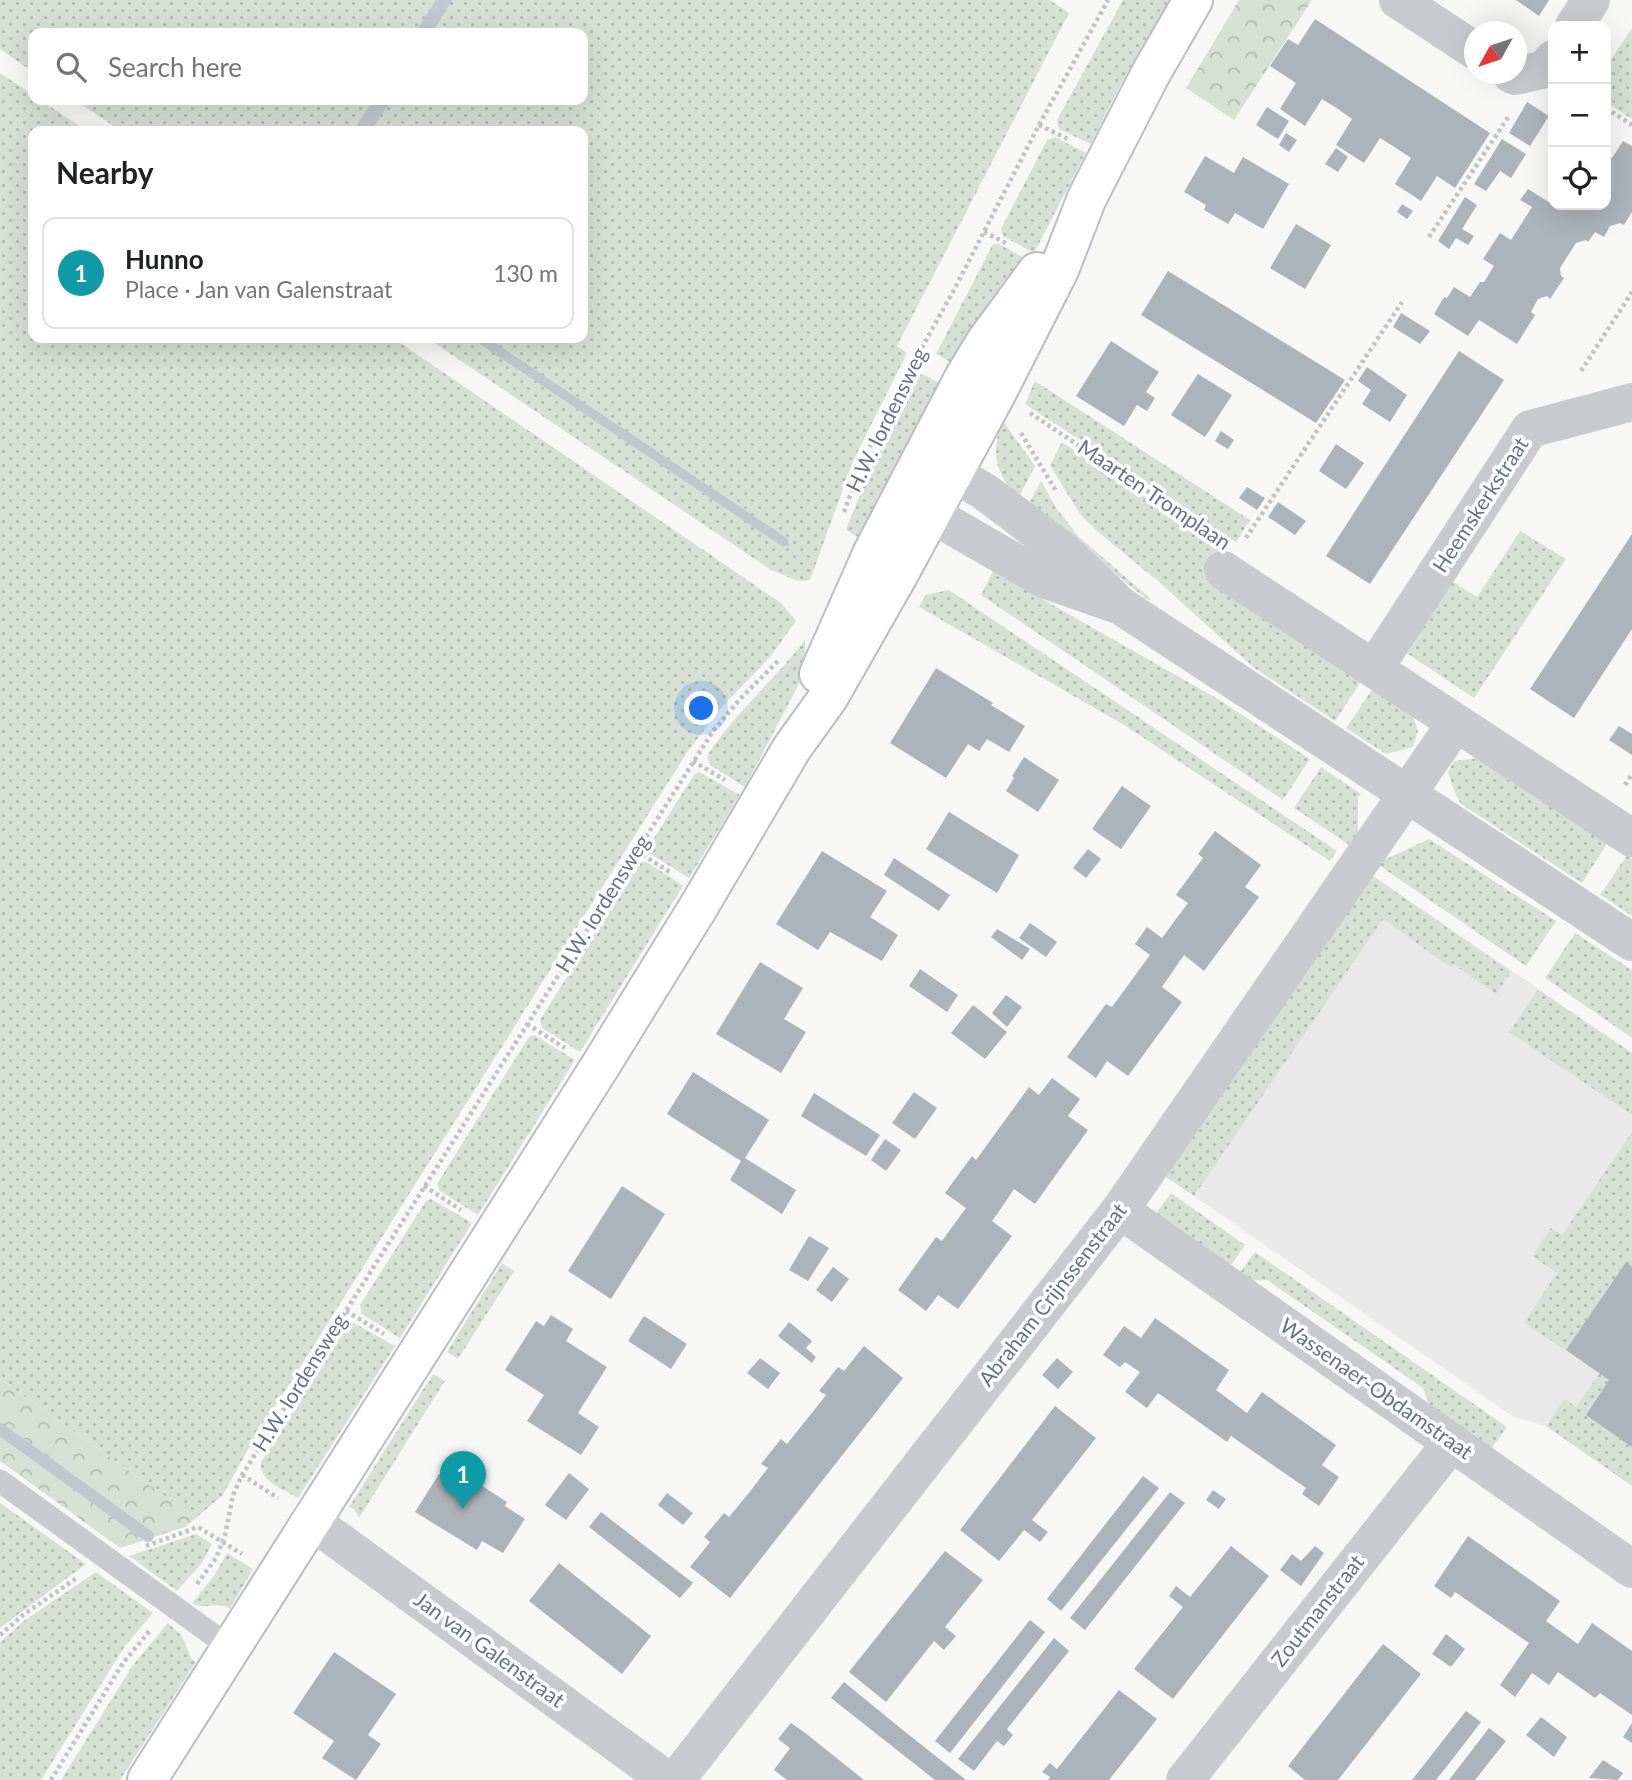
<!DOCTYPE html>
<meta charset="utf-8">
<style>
body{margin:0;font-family:Lato,sans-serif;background:#f6f6f6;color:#202124}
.controls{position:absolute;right:21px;top:21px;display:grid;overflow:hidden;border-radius:14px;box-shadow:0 7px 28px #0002}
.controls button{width:63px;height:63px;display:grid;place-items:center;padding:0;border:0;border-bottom:2px solid #e0e0e0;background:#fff;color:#202124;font:35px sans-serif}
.compass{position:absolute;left:1464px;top:21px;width:63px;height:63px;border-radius:50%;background:#fff;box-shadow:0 7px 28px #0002;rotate:230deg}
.you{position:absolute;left:702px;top:709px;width:24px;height:24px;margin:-18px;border:5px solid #fff;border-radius:50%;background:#1a73e8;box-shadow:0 0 0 10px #1a73e833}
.badge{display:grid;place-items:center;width:46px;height:46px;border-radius:50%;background:#ea580c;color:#fff;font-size:23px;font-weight:700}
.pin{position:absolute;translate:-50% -58px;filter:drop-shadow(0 2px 4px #0008)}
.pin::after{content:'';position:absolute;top:37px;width:24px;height:21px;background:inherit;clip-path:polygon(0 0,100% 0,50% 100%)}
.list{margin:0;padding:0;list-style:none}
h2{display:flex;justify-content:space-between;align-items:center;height:91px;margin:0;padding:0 28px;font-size:30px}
h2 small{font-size:23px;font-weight:400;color:#757577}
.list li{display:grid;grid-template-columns:46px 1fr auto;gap:21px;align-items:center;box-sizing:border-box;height:112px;margin:0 14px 14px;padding:0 14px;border:2px solid #e0e0e0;border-radius:14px}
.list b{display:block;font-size:26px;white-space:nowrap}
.list p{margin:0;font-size:23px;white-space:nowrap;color:#757577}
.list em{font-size:23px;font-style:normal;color:#757577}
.icon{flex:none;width:38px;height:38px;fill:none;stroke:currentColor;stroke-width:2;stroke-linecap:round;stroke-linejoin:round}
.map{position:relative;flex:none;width:1632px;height:1780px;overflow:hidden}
.search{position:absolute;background:#fff;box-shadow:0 7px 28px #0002;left:28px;top:28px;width:560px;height:77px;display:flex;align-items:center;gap:18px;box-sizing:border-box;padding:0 24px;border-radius:14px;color:#757577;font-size:26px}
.panel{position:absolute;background:#fff;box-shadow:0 7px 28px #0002;left:28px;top:126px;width:560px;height:217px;border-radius:14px}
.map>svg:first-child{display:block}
.built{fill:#e8e9e8}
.grass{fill:url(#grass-dots)}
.forest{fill:url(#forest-crowns)}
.water{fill:#c0c8ce}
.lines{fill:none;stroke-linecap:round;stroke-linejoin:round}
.stream{stroke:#c0c8ce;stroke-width:12}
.building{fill:#acb3ba}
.secondary-casing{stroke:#babdc3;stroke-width:42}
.path{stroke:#c1c2c5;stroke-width:4.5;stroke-dasharray:3.5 3.5;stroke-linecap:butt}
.service{stroke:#c8cace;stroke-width:23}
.minor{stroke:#c8cace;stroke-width:38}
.tertiary{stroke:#c8cace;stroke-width:38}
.secondary{stroke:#fff;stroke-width:38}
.labels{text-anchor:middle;stroke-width:7;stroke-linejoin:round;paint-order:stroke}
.street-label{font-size:21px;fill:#667387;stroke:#fff}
</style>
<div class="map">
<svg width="1632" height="1780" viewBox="0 0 1632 1780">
<defs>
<pattern id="grass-dots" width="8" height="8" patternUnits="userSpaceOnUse" patternTransform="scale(1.75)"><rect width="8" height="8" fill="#d8e0d6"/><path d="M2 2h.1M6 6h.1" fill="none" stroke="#b3bab3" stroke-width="1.8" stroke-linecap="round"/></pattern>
<pattern id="forest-crowns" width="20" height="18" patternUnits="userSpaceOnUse" patternTransform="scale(1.75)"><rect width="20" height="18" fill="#d8e0d6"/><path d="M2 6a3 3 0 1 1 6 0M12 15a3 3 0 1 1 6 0" fill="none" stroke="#b3bab3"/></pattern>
</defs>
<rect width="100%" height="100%" fill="#f7f8f5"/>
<path class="built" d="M1373,876L1632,1053V1486L1546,1426L1514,1417L1165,1176Z"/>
<g class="grass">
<path d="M0,0H1050L1069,13L897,346L907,353L854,459L810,580L798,581L771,570L427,338H583V131H121L75,100H583V33H33V72L0,49Z"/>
<path d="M1123,0H1169L1113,99L1091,144L1059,129L1057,120Z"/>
<path d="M1632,28V119L1606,102V67Z"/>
<path d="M0,73L33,95V100H40L87,131H33V338H393L781,603L796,621L770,657L720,709L688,751L246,1453L223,1495L196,1518L0,1379Z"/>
<path d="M1055,137L1086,153L1034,253L1003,236L1001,229L1047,140Z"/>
<path d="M993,244H999L1030,261L958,366L936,354Z"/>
<path d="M922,374L947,387L866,542L846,530L871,467L915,378Z"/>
<path d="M1035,381L1250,520L1236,542L1025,404Z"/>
<path d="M1003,421L1035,466L1019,497C995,477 990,449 1003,421Z"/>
<path d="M1062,442L1224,549L1204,575L1362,680L1335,721L1253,667L1159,582L1097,531L1080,514L1050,465Z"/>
<path d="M1041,481L1057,509L1079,537L1151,599L1148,600L1028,505Z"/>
<path d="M1520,531L1566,559L1474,698L1405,652L1452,581L1477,597Z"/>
<path d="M993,571L1216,698L1310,759L1283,800L981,595Z"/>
<path d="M949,590L1337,851L1330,861L1124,725L919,607L925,595Z"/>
<path d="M805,640L806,664L803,676L745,787L710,765L707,756C735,712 774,681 805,640Z"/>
<path d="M1373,688L1412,713L1418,731L1413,747L1386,754L1346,728Z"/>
<path d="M1480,758L1608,842L1582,883L1461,804L1454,791L1448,772L1454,761Z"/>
<path d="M1321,767L1361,794L1358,797V842L1354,848L1294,808Z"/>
<path d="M699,772L740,795L689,878L652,855L649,851V846L694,775Z"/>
<path d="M1429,839L1556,921L1526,966L1380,866L1384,860Z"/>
<path d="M1627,855L1632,858V916L1600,895Z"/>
<path d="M642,862H647L683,886L580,1052L542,1028L540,1020L637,865Z"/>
<path d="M1373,876L1511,972L1496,994L1453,964L1450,967L1383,919L1194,1196L1165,1176Z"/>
<path d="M1575,933L1632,970V1038L1545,978Z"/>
<path d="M1538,990L1632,1053V1115L1509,1032Z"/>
<path d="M534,1035L575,1060L478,1215L440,1191L437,1184L529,1037Z"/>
<path d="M1632,1132V1267L1625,1263L1566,1350L1524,1323L1557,1273L1532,1256L1551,1228L1562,1235Z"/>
<path d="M1171,1193L1245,1245L1229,1268L1161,1217L1157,1212Z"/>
<path d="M431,1199L472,1223L400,1338L362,1314L360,1305L426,1201Z"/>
<path d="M1255,1252L1507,1427L1491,1449L1429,1405L1423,1388L1267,1280L1250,1281L1239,1274Z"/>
<path d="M502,1263L514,1271L458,1359L447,1352Z"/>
<path d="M352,1322L395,1346L298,1498C283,1489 259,1482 261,1462L348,1324Z"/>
<path d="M1600,1373L1609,1380L1586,1415L1632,1447V1486L1546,1426L1565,1399L1576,1407Z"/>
<path d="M433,1374L445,1381L359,1518L354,1509L349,1507Z"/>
<path d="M0,1503L86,1564L0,1628Z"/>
<path d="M196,1534L212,1544L202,1563L177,1591L129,1556Z"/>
<path d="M227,1553L253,1569L230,1609C219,1600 203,1611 192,1603L214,1576Z"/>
<path d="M96,1572L153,1613L125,1646L41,1780H0V1642L25,1620Z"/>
<path d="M168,1623L182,1636L191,1658L196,1662L120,1780H61L133,1665Z"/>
</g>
<g class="forest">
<path d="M1239,0H1312L1234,120L1186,88Z"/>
<path d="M0,1379L196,1518L185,1527L120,1548L0,1461Z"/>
</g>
<g class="water">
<path d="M436,0H452L432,33H415Z"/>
<path d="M373,100H391L371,131H353Z"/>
<path d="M471,338H488L788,539L789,545L783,547Z"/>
</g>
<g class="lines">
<path class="stream" d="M0,1429L148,1536"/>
</g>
<g class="building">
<path d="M1516,0H1549L1539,16Z"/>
<path d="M1315,19L1490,133L1455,188L1437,176L1421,201L1395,184L1411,158L1396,148L1380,138L1364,163L1336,145L1352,119L1338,109L1322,99L1305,126L1280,109L1296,83L1270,66L1288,39L1298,45Z"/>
<path d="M1527,102L1549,116L1530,146L1509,133Z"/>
<path d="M1267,107L1289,121L1278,139L1256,125Z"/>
<path d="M1286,133L1297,140L1289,152L1279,145Z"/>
<path d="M1502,139L1526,154L1511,178L1500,171L1486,191L1474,184Z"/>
<path d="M1623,141L1632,146V212L1624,225L1620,223L1610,226L1604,237L1595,232L1588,242L1586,240L1576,243L1560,268L1561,276L1564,278L1550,299L1547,296L1538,299L1531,312L1535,315L1517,344L1479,320L1468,336L1434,314L1444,297L1447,298L1454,287L1470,297L1480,282H1484L1494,266L1483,259L1500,233L1511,240L1532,207L1520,200L1528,189L1555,206L1606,205V154L1612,158Z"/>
<path d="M1336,148L1348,157L1338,172L1325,164Z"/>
<path d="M1205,156L1234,173L1243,157L1289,184L1263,229L1235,213L1228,224L1204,210L1206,205L1184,192Z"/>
<path d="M1465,197L1477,205L1462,229L1474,236L1468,245L1456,238L1449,249L1438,241Z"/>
<path d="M1402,204L1413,211L1407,219L1397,212Z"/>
<path d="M1296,224L1331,245L1305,289L1270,268Z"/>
<path d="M1168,271L1345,380L1316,423L1141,315Z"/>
<path d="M1401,313L1430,331L1420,344L1393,327Z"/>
<path d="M1111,341L1159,372L1146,392L1155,398L1147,411L1137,405L1124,426L1076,396Z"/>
<path d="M1459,351L1504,380L1370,584L1326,556Z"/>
<path d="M1367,367L1407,395L1390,422L1362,404L1371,390L1358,381Z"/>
<path d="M1198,374L1232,395L1205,437L1171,415Z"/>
<path d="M1221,431L1234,440L1228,449L1215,441Z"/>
<path d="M1336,444L1364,463L1346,489L1319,471Z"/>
<path d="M1247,487L1265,498L1257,510L1239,498Z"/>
<path d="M1278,502L1306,521L1295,535L1268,517Z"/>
<path d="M1632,534V629L1574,718L1530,689Z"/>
<path d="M936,668L993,703L991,705L1025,726L1009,752L987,739L979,751L968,744L946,778L890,743Z"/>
<path d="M1619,726L1632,734V755L1609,740Z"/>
<path d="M1024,757L1059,780L1038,812L1006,791L1014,778L1012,776Z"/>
<path d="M1122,786L1151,806L1121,849L1092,829Z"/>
<path d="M949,812L1019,855L997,893L926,849Z"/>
<path d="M1215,831L1261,865L1245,887L1259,897L1204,971L1184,955L1162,987L1182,1002L1128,1076L1107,1061L1096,1078L1067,1057L1106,1004L1112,1007L1150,955L1135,944L1147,927L1162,938L1188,903L1176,895L1203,858L1198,854Z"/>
<path d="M1088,849L1101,859L1086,878L1073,868Z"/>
<path d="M822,851L887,891L870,917L898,935L882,961L830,932L818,950L776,924Z"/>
<path d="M894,858L950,895L939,911L884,875Z"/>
<path d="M1030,923L1057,942L1046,957L1019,938Z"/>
<path d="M997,929L1030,949L1022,960L991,937Z"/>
<path d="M760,962L803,988L784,1019L806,1032L781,1073L716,1034Z"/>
<path d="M920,969L958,995L947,1012L909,986Z"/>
<path d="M1006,995L1022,1007L1007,1027L992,1013Z"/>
<path d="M973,1005L1007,1032L985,1059L951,1033Z"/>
<path d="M693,1072L769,1120L745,1158L796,1190L782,1214L730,1180L741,1161L667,1114Z"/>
<path d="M1052,1078L1080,1099L1068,1116L1088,1130L1035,1204L1014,1189L1004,1204L992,1221L1012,1236L958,1309L938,1295L926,1311L898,1290L936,1237L942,1241L966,1208L945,1193L972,1156L976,1160L1029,1087L1039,1095Z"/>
<path d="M914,1092L937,1108L915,1139L892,1123Z"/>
<path d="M814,1093L880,1135L866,1156L801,1116Z"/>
<path d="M885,1139L901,1150L886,1171L871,1160Z"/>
<path d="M622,1186L665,1214L611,1299L568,1271Z"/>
<path d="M809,1236L829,1248L808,1281L789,1270Z"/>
<path d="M1626,1262L1632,1267V1447L1586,1415L1609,1380L1566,1350Z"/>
<path d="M833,1267L849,1279L832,1302L816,1290Z"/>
<path d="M551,1315L573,1329L566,1341L607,1367L578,1413L599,1427L581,1455L527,1421L544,1395L505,1370L536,1321L544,1326Z"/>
<path d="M644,1316L687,1344L671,1369L628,1341Z"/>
<path d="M1155,1318L1229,1370L1216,1390L1247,1413L1262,1392L1336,1445L1322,1465L1339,1477L1319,1506L1302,1494L1306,1488L1231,1436L1227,1442L1158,1393L1147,1408L1125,1392L1140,1372L1125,1362L1120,1367L1103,1355L1124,1326L1141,1338Z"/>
<path d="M789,1322L812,1341L806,1348L816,1357L812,1363L778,1336Z"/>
<path d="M864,1346L903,1378L730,1598L690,1567L710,1542L704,1537L724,1513L729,1517L748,1494L768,1468L761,1464L781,1439L787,1444L826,1395L819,1391L838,1367L844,1371Z"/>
<path d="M760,1358L780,1373L768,1389L747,1373Z"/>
<path d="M1057,1358L1073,1372L1058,1389L1042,1375Z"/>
<path d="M1055,1406L1096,1438L1032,1520L1048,1532L1040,1542L1024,1530L999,1561L960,1530Z"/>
<path d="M453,1467L507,1502L505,1506L525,1519L503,1553L482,1541L477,1550L415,1512L439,1474L446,1478Z"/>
<path d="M569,1473L589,1489L566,1520L545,1505Z"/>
<path d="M1143,1476L1159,1488L1061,1611L1047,1599Z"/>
<path d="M1213,1490L1226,1499L1219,1509L1206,1500Z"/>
<path d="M1170,1492L1185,1503L1085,1630L1070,1618Z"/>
<path d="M667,1493L693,1513L683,1525L658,1505Z"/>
<path d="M601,1512L693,1583L680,1598L589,1527Z"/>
<path d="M1468,1536L1560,1601L1546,1621L1578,1644L1592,1623L1632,1651V1715L1600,1693L1595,1698L1558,1672L1549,1685L1532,1673L1515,1697L1500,1685L1529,1643L1455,1592L1451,1598L1434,1586Z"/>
<path d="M1231,1546L1269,1576L1173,1699L1134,1669L1183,1607L1169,1596L1176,1586L1190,1597Z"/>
<path d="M1315,1546L1324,1553L1301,1586L1280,1570L1292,1554L1301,1561Z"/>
<path d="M945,1551L983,1580L945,1627L956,1636L944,1650L934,1641L886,1702L849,1672Z"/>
<path d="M559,1563L651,1636L622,1674L529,1601Z"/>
<path d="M1030,1620L1045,1632L950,1753L935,1741Z"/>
<path d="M1446,1634L1465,1649L1451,1667L1432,1654Z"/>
<path d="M1054,1638L1069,1651L1007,1729L1013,1735L1004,1746L997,1741L974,1771L958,1759Z"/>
<path d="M1383,1644L1421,1674L1338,1780H1305L1288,1766Z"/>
<path d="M334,1652L396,1694L368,1735L381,1744L356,1780L322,1758L334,1741L293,1713Z"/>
<path d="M844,1682L904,1731L966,1780H935L831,1698Z"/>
<path d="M1119,1690L1157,1719L1109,1780H1048L1050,1777L1042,1772L1050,1763L1057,1769Z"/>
<path d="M1466,1711L1481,1722L1458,1752L1436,1780H1412Z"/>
<path d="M1541,1717L1567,1737L1554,1757L1526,1735Z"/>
<path d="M791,1723L804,1732L864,1780H787L774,1770L790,1748L778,1739Z"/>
<path d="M1632,1723V1743L1623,1737Z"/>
<path d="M1489,1728L1506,1741L1475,1780H1449Z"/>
<path d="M1603,1760L1623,1773L1618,1780L1589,1778Z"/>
</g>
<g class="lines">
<g class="secondary-casing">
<g id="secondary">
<path d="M819,674L873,552L965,376L985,343L1037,272"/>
<path d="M147,1780L599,1068L699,906L792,748L828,698L902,568L997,392L1059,270L1087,198L1151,73L1193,0"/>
</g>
</g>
<g class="path">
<path d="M1606,108L1632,125"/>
<path d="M1039,125L1070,140"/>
<path d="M984,232L1008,244"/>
<path d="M1429,237L1509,116"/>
<path d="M1581,371L1632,292"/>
<path d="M1030,413L1209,532"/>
<path d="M1021,433L1056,491"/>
<path d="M844,512L862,463L887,411L956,286L1039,125L1108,0"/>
<path d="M1246,538L1402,302"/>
<path d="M693,761L725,780"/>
<path d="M1625,785L1632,774"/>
<path d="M637,851L671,873"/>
<path d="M527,1024L565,1048"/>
<path d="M424,1186L461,1210"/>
<path d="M346,1311L384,1334"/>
<path d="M242,1475L278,1498"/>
<path d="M146,1546L198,1527L242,1554"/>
<path d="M197,1584L216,1558L225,1535L233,1495L242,1475L713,731L741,698L779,660"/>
<path d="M0,1635L23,1615L78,1577"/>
<path d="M51,1780L123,1663L151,1629"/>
</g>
<path class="service" d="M0,1481L231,1648"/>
<g class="minor">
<path d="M1398,0L1474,50"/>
<path d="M1574,26L1591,0"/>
<path d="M1511,74L1515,76L1546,69L1553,59"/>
<path d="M1223,570L1632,838"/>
<path d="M1374,669L1530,429L1632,402"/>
<path d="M1120,1210L1632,1569"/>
<path d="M310,1520L667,1780"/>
<path d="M676,1780L1120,1210L1456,723"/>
<path d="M1185,1780L1452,1442"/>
</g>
<path class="tertiary" d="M1121,606L1044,579L931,514L918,497L912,477L921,473L941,470L953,473L985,492L1062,550L1121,606L1632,942"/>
<use href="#secondary" class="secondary"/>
</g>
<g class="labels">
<g class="street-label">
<text transform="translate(887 420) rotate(-64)" y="7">H.W. Iordensweg</text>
<text transform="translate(1154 495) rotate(34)" y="7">Maarten Tromplaan</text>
<text transform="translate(1481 505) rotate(-57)" y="7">Heemskerkstraat</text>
<text transform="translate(603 904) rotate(-58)" y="7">H.W. Iordensweg</text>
<text transform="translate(1053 1295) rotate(-52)" y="7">Abraham Crijnssenstraat</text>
<text transform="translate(300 1383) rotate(-58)" y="7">H.W. Iordensweg</text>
<text transform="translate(1376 1389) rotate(35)" y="7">Wassenaer-Obdamstraat</text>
<text transform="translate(1318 1611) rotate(-52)" y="7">Zoutmanstraat</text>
<text transform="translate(489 1650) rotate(36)" y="7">Jan van Galenstraat</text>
</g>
</g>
</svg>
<div class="controls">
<button>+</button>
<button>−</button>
<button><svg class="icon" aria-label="locate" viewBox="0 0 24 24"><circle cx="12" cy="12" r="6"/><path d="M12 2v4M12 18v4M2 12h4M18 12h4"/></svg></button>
</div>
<svg class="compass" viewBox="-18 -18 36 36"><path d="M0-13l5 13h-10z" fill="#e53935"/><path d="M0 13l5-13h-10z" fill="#757577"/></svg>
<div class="you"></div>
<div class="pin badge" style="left:463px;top:1509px;background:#0f9aa8">1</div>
<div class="search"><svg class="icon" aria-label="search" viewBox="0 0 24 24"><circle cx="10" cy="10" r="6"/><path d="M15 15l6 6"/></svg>Search here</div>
<section class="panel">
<h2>Nearby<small></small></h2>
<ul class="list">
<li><span class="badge" style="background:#0f9aa8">1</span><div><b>Hunno</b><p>Place · Jan van Galenstraat</p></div><em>130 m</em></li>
</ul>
</section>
</div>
